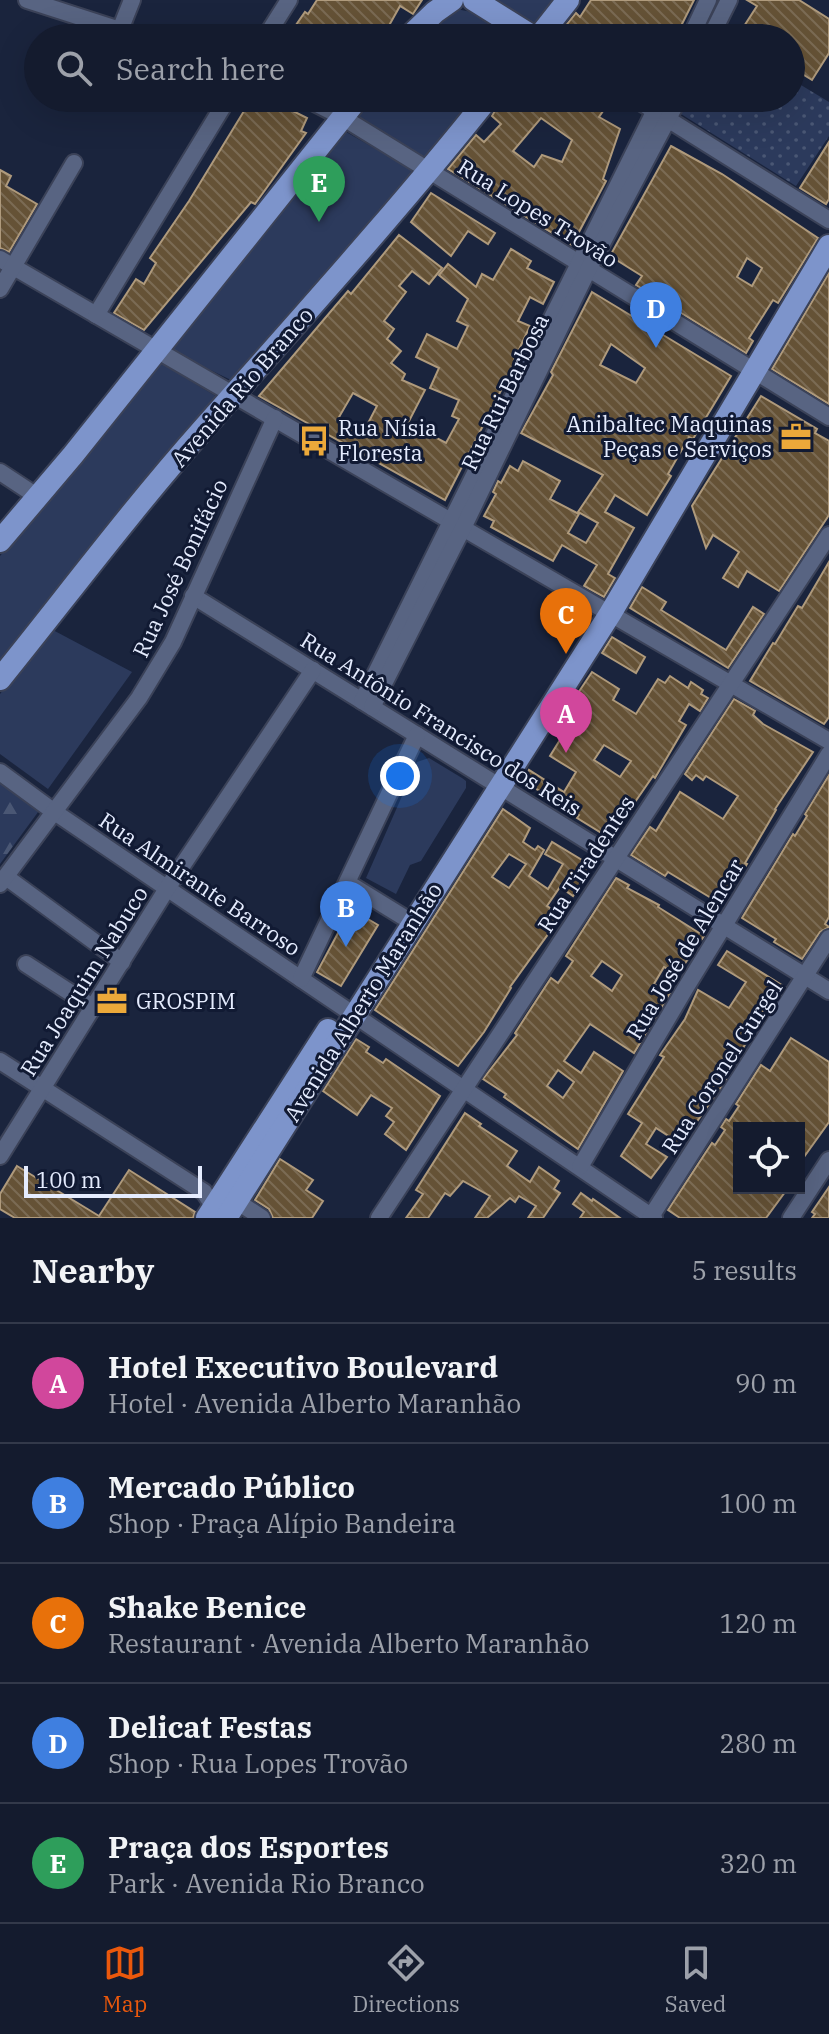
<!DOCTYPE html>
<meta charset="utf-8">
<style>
body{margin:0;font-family:"IBM Plex Serif",serif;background:#21283a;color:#f1f3f6}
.controls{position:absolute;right:24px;bottom:24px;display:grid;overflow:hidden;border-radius:0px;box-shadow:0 8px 32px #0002}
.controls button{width:72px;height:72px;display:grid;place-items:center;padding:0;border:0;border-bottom:2px solid #33394a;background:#141b2e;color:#f1f3f6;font:40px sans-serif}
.scale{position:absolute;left:24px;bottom:20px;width:178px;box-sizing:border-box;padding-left:8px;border:4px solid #e5ecfe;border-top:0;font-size:22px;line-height:28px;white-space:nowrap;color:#e5ecfe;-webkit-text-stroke:6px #111a33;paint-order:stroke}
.you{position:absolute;left:400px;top:776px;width:28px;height:28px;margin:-20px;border:6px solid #fff;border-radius:50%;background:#1a73e8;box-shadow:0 0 0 12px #1a73e833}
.badge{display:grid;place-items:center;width:52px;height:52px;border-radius:50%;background:#ea580c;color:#fff;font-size:26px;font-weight:700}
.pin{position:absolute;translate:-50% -66px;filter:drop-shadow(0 2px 4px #0008)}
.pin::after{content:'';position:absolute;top:42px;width:28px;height:24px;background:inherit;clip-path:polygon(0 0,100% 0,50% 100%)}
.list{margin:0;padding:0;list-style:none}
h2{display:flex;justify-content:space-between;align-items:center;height:104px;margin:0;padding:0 32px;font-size:34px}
h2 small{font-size:26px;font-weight:400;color:#9da1aa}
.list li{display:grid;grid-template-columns:52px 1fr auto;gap:24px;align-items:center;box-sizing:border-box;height:120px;padding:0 32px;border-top:2px solid #33394a}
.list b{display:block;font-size:30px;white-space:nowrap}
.list p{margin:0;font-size:26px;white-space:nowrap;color:#9da1aa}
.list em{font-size:26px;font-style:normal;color:#9da1aa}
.icon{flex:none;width:44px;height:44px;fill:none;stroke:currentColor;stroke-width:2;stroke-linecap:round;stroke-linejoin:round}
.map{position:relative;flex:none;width:829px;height:1218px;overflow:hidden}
.search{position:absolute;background:#141b2e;box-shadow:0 8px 32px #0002;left:24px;right:24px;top:24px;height:88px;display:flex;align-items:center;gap:20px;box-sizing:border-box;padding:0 28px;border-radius:44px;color:#9da1aa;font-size:30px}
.sheet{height:704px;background:#141b2e}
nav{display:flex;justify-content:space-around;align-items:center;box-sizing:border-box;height:112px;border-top:2px solid #33394a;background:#141b2e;font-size:22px;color:#9da1aa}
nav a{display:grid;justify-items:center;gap:4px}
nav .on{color:#ea580c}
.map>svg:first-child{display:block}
.grass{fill:url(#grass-dots)}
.forest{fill:url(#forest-firs)}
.park{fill:#2c3a5c}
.building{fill:url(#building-back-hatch);stroke:#af9a7c;stroke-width:2;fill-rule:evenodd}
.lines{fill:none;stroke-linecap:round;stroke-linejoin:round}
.minor-casing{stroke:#3b4258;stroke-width:20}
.major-casing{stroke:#3b4258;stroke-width:26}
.minor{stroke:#586482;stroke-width:16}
.major{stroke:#7d94cb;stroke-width:22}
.labels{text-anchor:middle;stroke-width:6;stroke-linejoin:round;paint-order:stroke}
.street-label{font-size:22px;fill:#e5ecfe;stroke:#111a33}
.poi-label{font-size:22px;fill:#e5ecfe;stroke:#111a33;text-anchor:start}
</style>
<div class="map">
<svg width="829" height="1218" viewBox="0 0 829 1218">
<defs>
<pattern id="grass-dots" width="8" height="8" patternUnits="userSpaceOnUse" patternTransform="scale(2)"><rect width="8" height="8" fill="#2c3a5c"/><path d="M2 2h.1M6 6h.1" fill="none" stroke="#4a5774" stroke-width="1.8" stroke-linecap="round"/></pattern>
<pattern id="forest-firs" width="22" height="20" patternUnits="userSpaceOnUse" patternTransform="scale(2)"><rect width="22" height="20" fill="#2c3a5c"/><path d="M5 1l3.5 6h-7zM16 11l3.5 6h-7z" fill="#4a5774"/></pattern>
<pattern id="building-back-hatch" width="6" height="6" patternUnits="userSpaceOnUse" patternTransform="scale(2)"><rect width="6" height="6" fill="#655236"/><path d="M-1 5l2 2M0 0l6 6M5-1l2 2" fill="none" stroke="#7b6b54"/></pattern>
</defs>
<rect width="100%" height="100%" fill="#1a243d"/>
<path class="grass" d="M791,79L829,102V136L796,186L681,114L689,98H791Z"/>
<path class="forest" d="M0,780L41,808L0,864Z"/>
<g class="park">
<path d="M490,0H554L532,26Z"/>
<path d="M456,9L472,12L512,38H412Z"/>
<path d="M365,98H473L423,161L351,115Z"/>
<path d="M341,129L414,171V175L231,380L175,353L168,347Z"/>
<path d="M159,362L219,398L0,665V556Z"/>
<path d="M51,629L132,672L48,789L0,754V694Z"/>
<path d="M429,758L462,778L466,781V788L421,861L410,865L396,894L366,878L417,762Z"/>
</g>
<g class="building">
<path d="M317,0H422L413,14L400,6L382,38H287L305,12L308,14Z"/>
<path d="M591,0H694L675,38H556L576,13L580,17Z"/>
<path d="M747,0H799L829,19V53L812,80L791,67V38H745L739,34L757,6Z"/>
<path d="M252,98H267L307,118L301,131L306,133L255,204L251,202L144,330L114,313L136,279L144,284L156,263L150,258L189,201Z"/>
<path d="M502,98H593L590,104L603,111L599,117L620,129L603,179L606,181L572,245L448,169L476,135L484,142L501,124L492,116ZM541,118L572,140L562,162L542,155L534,167L513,151Z"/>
<path d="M829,142V199L826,204L800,188Z"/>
<path d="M671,146L722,174L818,238L778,303L773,300L749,338L753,341L746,353L636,285L642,276L610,256ZM747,258L762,268L752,286L737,277Z"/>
<path d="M0,170L11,176L6,186L37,204L9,252L0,248Z"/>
<path d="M431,193L495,233L488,244L468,231L451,256L411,222Z"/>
<path d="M399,235L442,268L429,284L412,271L399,286L406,292L384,321L394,329L387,339L401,351L391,363L405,374L402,380L425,390L408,423L446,443L459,419L452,416L459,400L430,388L439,368L416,357L427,334L457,349L468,326L457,321L468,299L439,275L448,264L476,287L482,274L493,280L511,249L531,261L527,268L554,282L543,304L530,297L518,321L530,326L514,360L516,361L445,500L259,396L348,291L351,294ZM353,393L377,406L364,431L339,417Z"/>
<path d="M829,273V404L772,369Z"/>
<path d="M592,292L731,376L693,439L689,437L668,474L671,476L647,515L615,495L605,512L634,528L608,574L615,578L604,597L584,586L597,565L562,545L553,561L491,527L494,521L484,516L496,494L493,492L498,481L501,483L510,466L518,471L523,461L560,481L550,499L579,514L568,533L586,543L598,523L578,512L603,475L521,433L553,375L551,372ZM611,344L645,368L636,383L600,365Z"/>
<path d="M761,396L817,429L815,433L829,441V515L779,591L747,571L738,587L723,578L739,552L713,535L706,548L692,506Z"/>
<path d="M829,562V717L824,724L750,681L773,643L775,644L798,606L802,608Z"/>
<path d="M642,587L666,602L661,610L726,650L753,607L764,614L728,668L630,608Z"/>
<path d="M612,637L645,657L636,673L602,653Z"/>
<path d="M592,672L619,689L613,700L636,714L658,679L665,683L670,676L688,688L691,682L703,690L701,694L708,698L700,711L689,704L679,721L686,725L655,778L653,776L633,805L613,840L577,818L579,815L523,781L529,770L564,792L576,772L550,756L563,735L554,729ZM604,745L631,761L620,777L594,760Z"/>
<path d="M734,699L755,711L753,715L763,724L813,752L775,809L776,810L745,863L747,864L742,872L721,904L668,872L665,876L631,855L650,827L656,831L680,792L723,819L738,796L706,776L703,780L696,775L692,780L685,774Z"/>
<path d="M829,775V917L825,924L829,927L820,932L802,959L774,942L776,939L742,918L793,834L795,836L807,816L805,814Z"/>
<path d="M503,809L530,828L523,842L535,850L538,846L544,850L529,876L548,889L563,864L545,854L552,842L592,866L573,896L560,887L547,906L558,913L549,928L551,930L510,987L511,988L484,1032L458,1066L375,1010ZM509,854L526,864L509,888L492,877Z"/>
<path d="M616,878L629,885L627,888L659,905L658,907L704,936L677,975L664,967L654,984L670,993L634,1053L590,1024L564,1061L581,1073L594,1052L623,1071L578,1149L521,1109L504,1097L506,1094L483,1079L517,1035L515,1033L551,978L558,983L573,961L566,956ZM602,961L622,975L612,991L591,976ZM558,1070L574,1082L563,1098L547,1086Z"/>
<path d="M351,909L378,925L341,986L317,972Z"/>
<path d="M727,951L785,987L767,1012L764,1010L724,1083L677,1150L669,1145L673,1139L656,1128L646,1144L667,1157L651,1178L621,1156L642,1123L628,1114L664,1057L660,1055L685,1019L698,990L729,1008L746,982L718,965Z"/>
<path d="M791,1038L829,1062V1122L799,1164V1128H739V1150L735,1157L739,1159V1188H788L766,1218H680L668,1210L712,1143L715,1145L725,1130L721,1127L726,1119L729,1121L739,1106L736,1104L761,1065L770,1071Z"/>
<path d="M356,1039L369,1047L366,1052L383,1063L386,1059L440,1096L406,1150L385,1134L394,1122L386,1116L392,1108L371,1095L357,1115L323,1091Z"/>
<path d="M465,1113L481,1124L479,1126L517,1151L507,1166L530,1182L539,1167L559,1181L554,1189L560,1193L543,1218H528L536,1206L519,1196L515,1202L510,1198L487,1218H475L490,1196L463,1181L450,1196L445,1193L428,1218H406L423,1194L416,1190Z"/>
<path d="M280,1159L313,1180L306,1190L323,1201L312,1218H273L269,1209L255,1200Z"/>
<path d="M17,1166L99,1216L129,1170L195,1212L193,1218H15L0,1209V1194Z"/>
<path d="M829,1187V1218H812L815,1214L812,1212Z"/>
<path d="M581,1193L592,1201L593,1199L620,1218H580L584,1212L573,1204Z"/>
</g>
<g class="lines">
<g class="minor-casing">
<g id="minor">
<path d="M27,0L145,38"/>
<path d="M120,30L132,0"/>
<path d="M265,38L289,0"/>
<path d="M690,38L708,0"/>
<path d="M710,38L729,0"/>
<path d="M305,98L342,117L829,417"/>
<path d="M634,98L829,220"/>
<path d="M0,259L829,741"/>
<path d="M0,289L74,163"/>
<path d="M96,315L228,98"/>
<path d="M0,472L38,497"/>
<path d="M193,596L829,991"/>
<path d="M362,701L661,98"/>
<path d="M372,707L463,528L588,270L679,98"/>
<path d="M0,772L53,811L654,1218"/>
<path d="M6,877L122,962"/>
<path d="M348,883L413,923"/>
<path d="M0,884L139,698L173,642L275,418"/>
<path d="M26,964L94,1008"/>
<path d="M301,979L417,735"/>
<path d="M0,1061L204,1192L214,1207L222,1212"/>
<path d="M0,1156L168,887L313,670"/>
<path d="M580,1167L685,989L829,754"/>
<path d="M229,1196L262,1218"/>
<path d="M379,1218L829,535"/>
<path d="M650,1218L829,938"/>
<path d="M791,1218L829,1160"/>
</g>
</g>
<g class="major-casing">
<g id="major">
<path d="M474,0L535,38"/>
<path d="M408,38L435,12L452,0"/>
<path d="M538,38L568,0"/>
<path d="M0,541L73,455L358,98"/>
<path d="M0,679C67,596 132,509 203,429C299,320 397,212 488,98"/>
<path d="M207,1218L328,1030"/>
<path d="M226,1218L610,614L829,246"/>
</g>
</g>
<use href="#minor" class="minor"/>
<use href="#major" class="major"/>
</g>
<defs>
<g id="office-bare" transform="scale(2.4)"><path d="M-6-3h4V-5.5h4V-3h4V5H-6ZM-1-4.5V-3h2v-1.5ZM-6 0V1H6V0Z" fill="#eca93a" stroke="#111a33" stroke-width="2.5" paint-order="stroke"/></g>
<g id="bus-bare" transform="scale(2.4)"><path d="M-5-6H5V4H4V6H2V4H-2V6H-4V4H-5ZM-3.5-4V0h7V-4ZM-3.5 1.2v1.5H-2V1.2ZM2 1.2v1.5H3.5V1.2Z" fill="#eca93a" stroke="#111a33" stroke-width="2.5" paint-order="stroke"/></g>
</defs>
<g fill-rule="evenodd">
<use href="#office-bare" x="796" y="437"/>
<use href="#bus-bare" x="314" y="441"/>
<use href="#office-bare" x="112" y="1001"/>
</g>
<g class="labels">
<g class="street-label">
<text transform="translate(538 213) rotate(32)" y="8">Rua Lopes Trovão</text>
<text transform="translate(242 387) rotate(-49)" y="8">Avenida Rio Branco</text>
<text transform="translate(505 392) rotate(-64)" y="8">Rua Rui Barbosa</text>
<text transform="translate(180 568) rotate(-65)" y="8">Rua José Bonifácio</text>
<text transform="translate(441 724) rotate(32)" y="8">Rua Antônio Francisco dos Reis</text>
<text transform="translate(586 864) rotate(-57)" y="8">Rua Tiradentes</text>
<text transform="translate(200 884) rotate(34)" y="8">Rua Almirante Barroso</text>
<text transform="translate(685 949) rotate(-59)" y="8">Rua José de Alencar</text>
<text transform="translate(84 981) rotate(-58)" y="8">Rua Joaquim Nabuco</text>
<text transform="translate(363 1002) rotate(-58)" y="8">Avenida Alberto Maranhão</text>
<text transform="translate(722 1067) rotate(-57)" y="8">Rua Coronel Gurgel</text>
</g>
<g class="poi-label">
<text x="772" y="432" text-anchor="end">Anibaltec Maquinas<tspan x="772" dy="25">Peças e Serviços</tspan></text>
<text x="338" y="436">Rua Nísia<tspan x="338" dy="25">Floresta</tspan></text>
<text x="136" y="1009">GROSPIM</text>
</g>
</g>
</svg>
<div class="controls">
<button><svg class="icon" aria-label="locate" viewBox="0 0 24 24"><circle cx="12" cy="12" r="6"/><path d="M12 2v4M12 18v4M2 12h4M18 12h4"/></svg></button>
</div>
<div class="scale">100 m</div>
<div class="you"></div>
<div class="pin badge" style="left:566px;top:753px;background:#d1479c">A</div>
<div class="pin badge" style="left:346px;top:947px;background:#3f7fe0">B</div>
<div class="pin badge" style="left:566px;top:654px;background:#e8710a">C</div>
<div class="pin badge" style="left:656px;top:348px;background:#3f7fe0">D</div>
<div class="pin badge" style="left:319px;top:222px;background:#2e9e5b">E</div>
<div class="search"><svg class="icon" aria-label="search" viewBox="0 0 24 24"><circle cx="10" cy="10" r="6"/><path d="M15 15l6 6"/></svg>Search here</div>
</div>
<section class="sheet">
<h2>Nearby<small>5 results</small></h2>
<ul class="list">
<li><span class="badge" style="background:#d1479c">A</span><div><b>Hotel Executivo Boulevard</b><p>Hotel · Avenida Alberto Maranhão</p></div><em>90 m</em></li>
<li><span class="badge" style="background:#3f7fe0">B</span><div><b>Mercado Público</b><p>Shop · Praça Alípio Bandeira</p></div><em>100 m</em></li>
<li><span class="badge" style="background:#e8710a">C</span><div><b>Shake Benice</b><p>Restaurant · Avenida Alberto Maranhão</p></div><em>120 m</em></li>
<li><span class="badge" style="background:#3f7fe0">D</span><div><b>Delicat Festas</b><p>Shop · Rua Lopes Trovão</p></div><em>280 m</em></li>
<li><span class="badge" style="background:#2e9e5b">E</span><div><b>Praça dos Esportes</b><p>Park · Avenida Rio Branco</p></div><em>320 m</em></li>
</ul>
</section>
<nav>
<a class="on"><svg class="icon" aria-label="map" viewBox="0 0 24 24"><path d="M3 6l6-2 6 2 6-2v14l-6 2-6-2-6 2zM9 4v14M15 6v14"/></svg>Map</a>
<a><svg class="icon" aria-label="directions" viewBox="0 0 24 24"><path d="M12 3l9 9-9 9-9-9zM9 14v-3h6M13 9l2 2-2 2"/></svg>Directions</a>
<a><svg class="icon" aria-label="saved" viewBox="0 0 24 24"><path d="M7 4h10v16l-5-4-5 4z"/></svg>Saved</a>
</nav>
